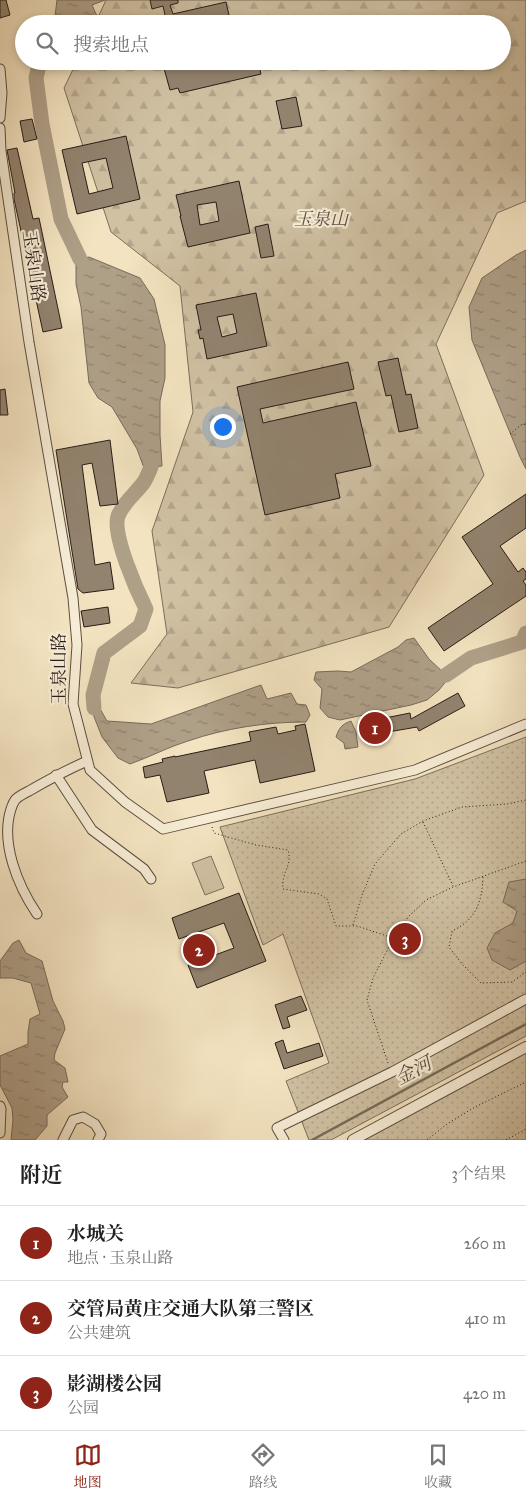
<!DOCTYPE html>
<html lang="zh">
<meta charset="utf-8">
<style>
body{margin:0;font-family:"IM FELL Great Primer","Noto Serif SC",serif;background:#f2f2f2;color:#222}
.you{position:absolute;left:222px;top:426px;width:18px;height:18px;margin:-12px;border:4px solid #fff;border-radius:50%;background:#1a73e8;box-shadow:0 0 0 8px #1a73e833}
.badge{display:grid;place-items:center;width:32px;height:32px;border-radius:50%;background:#8f2418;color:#fff;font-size:16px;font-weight:700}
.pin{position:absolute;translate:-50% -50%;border:2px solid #fff;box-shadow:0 1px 5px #0006}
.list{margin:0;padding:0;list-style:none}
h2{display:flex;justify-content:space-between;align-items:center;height:65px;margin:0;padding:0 20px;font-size:21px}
h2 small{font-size:16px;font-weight:400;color:#767676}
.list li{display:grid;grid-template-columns:32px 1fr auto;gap:15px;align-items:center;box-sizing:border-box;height:75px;padding:0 20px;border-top:1px solid #e0e0e0}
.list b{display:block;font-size:19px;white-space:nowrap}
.list p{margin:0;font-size:16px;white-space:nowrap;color:#767676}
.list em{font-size:16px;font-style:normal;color:#767676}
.icon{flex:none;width:28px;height:28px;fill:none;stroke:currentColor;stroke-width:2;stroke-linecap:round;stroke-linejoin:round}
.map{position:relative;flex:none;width:526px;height:1140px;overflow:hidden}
.search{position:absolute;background:#fff;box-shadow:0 2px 8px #0003;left:15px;right:15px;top:15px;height:55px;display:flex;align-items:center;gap:12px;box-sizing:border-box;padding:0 18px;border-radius:28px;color:#767676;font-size:19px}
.sheet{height:290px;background:#fff}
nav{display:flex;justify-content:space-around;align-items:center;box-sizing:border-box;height:70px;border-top:1px solid #e0e0e0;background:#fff;font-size:14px;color:#767676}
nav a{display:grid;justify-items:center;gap:2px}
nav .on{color:#8f2418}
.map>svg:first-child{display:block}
.grass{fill:url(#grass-dots);stroke:#7c6e5d}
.forest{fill:url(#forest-firs);stroke:#7c6e5d}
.pitch{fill:#d0c1a3;stroke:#7c6e5d}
.water{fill:url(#water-ripples);stroke:#786b5a}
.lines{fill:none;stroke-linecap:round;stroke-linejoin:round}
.stream{stroke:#786b5a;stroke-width:2.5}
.river{stroke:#ae9f87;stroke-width:15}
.building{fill:#92836f;stroke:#281c17;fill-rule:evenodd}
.minor-casing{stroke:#5b4e41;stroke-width:11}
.tertiary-casing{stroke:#5b4e41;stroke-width:12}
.path{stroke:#281c17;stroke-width:1;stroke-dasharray:1 2.5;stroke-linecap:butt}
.minor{stroke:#f7edd6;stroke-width:9}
.tertiary{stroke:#f7edd6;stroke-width:10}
.labels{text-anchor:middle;stroke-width:4.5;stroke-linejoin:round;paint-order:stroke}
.park-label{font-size:18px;font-style:italic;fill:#5a4e41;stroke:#f7edd6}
.street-label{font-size:18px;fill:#281c17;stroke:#f7edd6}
.water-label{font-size:19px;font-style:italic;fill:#5e5044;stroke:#f7edd6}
</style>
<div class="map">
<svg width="526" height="1140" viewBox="0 0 526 1140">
<defs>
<pattern id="grass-dots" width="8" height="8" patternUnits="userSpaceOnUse" patternTransform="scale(1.25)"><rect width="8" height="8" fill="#d0c1a3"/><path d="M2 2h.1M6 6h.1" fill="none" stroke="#b3a58c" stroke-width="1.8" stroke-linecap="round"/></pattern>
<pattern id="forest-firs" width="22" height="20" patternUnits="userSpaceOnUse" patternTransform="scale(1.25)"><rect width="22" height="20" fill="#d0c1a3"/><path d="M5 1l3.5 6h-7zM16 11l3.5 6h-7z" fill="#b3a58c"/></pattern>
<pattern id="water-ripples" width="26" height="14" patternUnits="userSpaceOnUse" patternTransform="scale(1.25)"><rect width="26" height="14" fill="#ae9f87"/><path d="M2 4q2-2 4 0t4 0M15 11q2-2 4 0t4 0" fill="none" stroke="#8e816d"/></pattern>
</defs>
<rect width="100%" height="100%" fill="#f3e3c0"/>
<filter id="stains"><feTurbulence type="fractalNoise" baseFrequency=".004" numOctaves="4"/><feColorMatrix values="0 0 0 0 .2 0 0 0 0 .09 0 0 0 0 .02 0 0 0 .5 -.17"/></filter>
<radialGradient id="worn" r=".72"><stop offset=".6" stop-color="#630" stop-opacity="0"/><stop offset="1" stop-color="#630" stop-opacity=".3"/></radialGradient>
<g class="grass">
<path d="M526,737V1036L331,1140H309L286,1081L329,1063L283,934L263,945L220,827L415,779Z"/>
<path d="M526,1051V1140H360Z"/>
</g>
<path class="forest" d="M106,0H526V201L497,213L436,344L484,475L389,627L178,688L131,683L167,634L152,531L193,412L180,286L111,232L64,88L77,61H502V24H95Z"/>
<path class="pitch" d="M211,856L224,888L205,895L192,863Z"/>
<g class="water">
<path d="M57,0H105L92,5L96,14L107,24H51L55,16Z"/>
<path d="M526,250V469L520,457L472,340L469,307L482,278L516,255Z"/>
<path d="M89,257L140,278L154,299L165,345V378L160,401V435L162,466L144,468L137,449L112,407L98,398L89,383L81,307L76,284V260Z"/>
<path d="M414,638L429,659L446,675L447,680L439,690L427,700L411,705L340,720L328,717L320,708L322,689L314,680L316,672L338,671L351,672L398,647L406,640Z"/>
<path d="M261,685L267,699L291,693L297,704L306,705L310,715L306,722C266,722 226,728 188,741C168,747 150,757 130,764L118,758L102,737L91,709L99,707L107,721L151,724Z"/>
<path d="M351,721L356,732L358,747L345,749L344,743L336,737C339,728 342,724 351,721Z"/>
<path d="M526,879V961L510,970L492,960L487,948L495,933L513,923L517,911L503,902L509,882Z"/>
<path d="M19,940L26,953L42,961L53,1001L63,1021L65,1029L55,1053L54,1060L65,1068L68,1082H63L62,1087L68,1097L47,1115V1126L35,1140H11L13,1120L12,1108L0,1085V1056L28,1044V1032L30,1019L40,1014L31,983L13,978H0V961L13,943Z"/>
</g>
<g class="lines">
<path class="stream" d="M312,1140L526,1024"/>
<g class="river">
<path d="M40,61L36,78L42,124L61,219L80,259"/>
<path d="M446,675L471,658L522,642L526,633"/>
<path d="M94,708L93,695L104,653L140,626L146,609C137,591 112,535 118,516C123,503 136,493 144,482C147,477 149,472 151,467"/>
</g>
</g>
<g class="building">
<path d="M0,0H6L10,15L0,18Z"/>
<path d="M150,0H178V3L170,5L173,14L226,2L231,24H167L163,6L152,9Z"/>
<path d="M162,61H197L198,69L216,66L215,61H228V64L241,61H258L261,74L180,93L178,88L170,90Z"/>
<path d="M296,97L302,126L282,129L276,101Z"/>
<path d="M32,119L37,139L24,142L20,121Z"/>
<path d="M126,136L140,199L77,214L62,150ZM106,158L113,188L89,194L82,163Z"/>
<path d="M17,148L33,219L39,218L62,328L43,332L14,199V193H15L7,150Z"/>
<path d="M239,181L250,233L188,247L180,216H181L176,195ZM216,202L219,221L200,225L197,205Z"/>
<path d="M268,224L274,256L261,258L255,227Z"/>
<path d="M256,293L267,346L207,359L203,338L200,339L198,330H201L196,305ZM233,314L237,333L222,337L217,317Z"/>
<path d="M398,358L406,395L411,394L418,428L399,432L391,395L386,396L378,362Z"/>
<path d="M348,362L354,389L260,409L263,423L356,402L371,466L335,474L340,498L265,515L237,387Z"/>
<path d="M5,389L8,415H0V390Z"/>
<path d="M110,440L118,504L100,506L92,463L82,465L95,565L110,562L114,589L83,593L78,589L56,450Z"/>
<path d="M526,494V528L500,546L518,572L523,568L526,572V579L523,581L526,585V596L444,651L428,628L493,584L462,537Z"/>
<path d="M108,607L110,623L84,627L81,611Z"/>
<path d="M458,693L465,706L419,731L417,727L365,736L362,726L385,721V718L410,713L411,719Z"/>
<path d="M305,724L315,771L260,783L255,760L204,771L209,793L167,802L160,775L145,778L143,767L163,762L162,759L175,756V757L251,741L249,732L276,727L278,734L296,730L295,726Z"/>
<path d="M239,893L266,961L197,988L188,965L234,948L224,923L179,939L172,918Z"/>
<path d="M301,996L307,1010L287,1017L290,1027L283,1029L275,1005Z"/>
<path d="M283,1040L287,1053L319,1043L323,1056L284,1069L275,1043Z"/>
</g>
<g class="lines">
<g class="minor-casing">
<g id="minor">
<path d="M0,69L2,93L0,118"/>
<path d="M0,128L1,151L29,342L73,598L77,645L73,704L90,770L125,802L163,829L415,770L526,724"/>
<path d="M56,775L92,830L144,869L151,879"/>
<path d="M37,914C18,886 0,843 11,809C12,806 14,801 16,799C19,796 25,793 29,791C48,780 67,770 87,761"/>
<path d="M0,1106L1,1109L0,1133"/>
<path d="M63,1140L73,1120L83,1117L95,1124L101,1134L98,1140"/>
<path d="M284,1140L277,1128L392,1072L526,999"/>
</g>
</g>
<g class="tertiary-casing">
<path id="tertiary" d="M353,1140L526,1047"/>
</g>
<g class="path">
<path d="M510,434L521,425L526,424"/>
<path d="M423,822L453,886"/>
<path d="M212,827L214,833L256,845L288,850C293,866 281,871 283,889L319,894L327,899L336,926H357L393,938"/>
<path d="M483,877C482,902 476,920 452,931L449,947L462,964L481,983L512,982L526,972"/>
<path d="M353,925L362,895L375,864L401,834L423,821L462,807L507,804L526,800"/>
<path d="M388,1063L367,1000L373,978L392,941L408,917L426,900L453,887L526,861"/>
<path d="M427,1140L447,1124L475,1107L526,1082"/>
<path d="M506,1140L526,1129"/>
</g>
<use href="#minor" class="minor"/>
<use href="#tertiary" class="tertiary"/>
</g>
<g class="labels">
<g class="park-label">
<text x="321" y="225">玉泉山</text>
</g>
<g class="street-label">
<text transform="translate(34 266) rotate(82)" y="6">玉泉山路</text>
<text transform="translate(59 669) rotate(-90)" y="6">玉泉山路</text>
</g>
<g class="water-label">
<text transform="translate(413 1070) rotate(-28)" y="7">金河</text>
</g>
</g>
<rect width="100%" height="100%" filter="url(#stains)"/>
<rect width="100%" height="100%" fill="url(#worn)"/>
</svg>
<div class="you"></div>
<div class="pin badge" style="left:375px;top:728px">1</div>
<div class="pin badge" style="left:199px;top:950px">2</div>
<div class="pin badge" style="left:405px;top:939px">3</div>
<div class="search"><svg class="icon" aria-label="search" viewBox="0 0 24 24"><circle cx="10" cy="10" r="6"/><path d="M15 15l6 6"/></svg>搜索地点</div>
</div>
<section class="sheet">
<h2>附近<small>3个结果</small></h2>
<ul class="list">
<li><span class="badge">1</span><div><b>水城关</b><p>地点 · 玉泉山路</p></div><em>260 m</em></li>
<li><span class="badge">2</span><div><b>交管局黄庄交通大队第三警区</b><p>公共建筑</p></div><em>410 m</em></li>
<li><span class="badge">3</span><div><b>影湖楼公园</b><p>公园</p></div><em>420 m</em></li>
</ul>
</section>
<nav>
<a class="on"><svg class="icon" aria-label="map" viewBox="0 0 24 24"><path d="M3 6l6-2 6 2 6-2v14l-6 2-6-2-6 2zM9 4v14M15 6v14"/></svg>地图</a>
<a><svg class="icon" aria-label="directions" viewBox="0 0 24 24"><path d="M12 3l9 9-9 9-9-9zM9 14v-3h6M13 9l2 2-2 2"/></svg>路线</a>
<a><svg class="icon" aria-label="saved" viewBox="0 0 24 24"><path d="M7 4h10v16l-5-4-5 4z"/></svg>收藏</a>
</nav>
